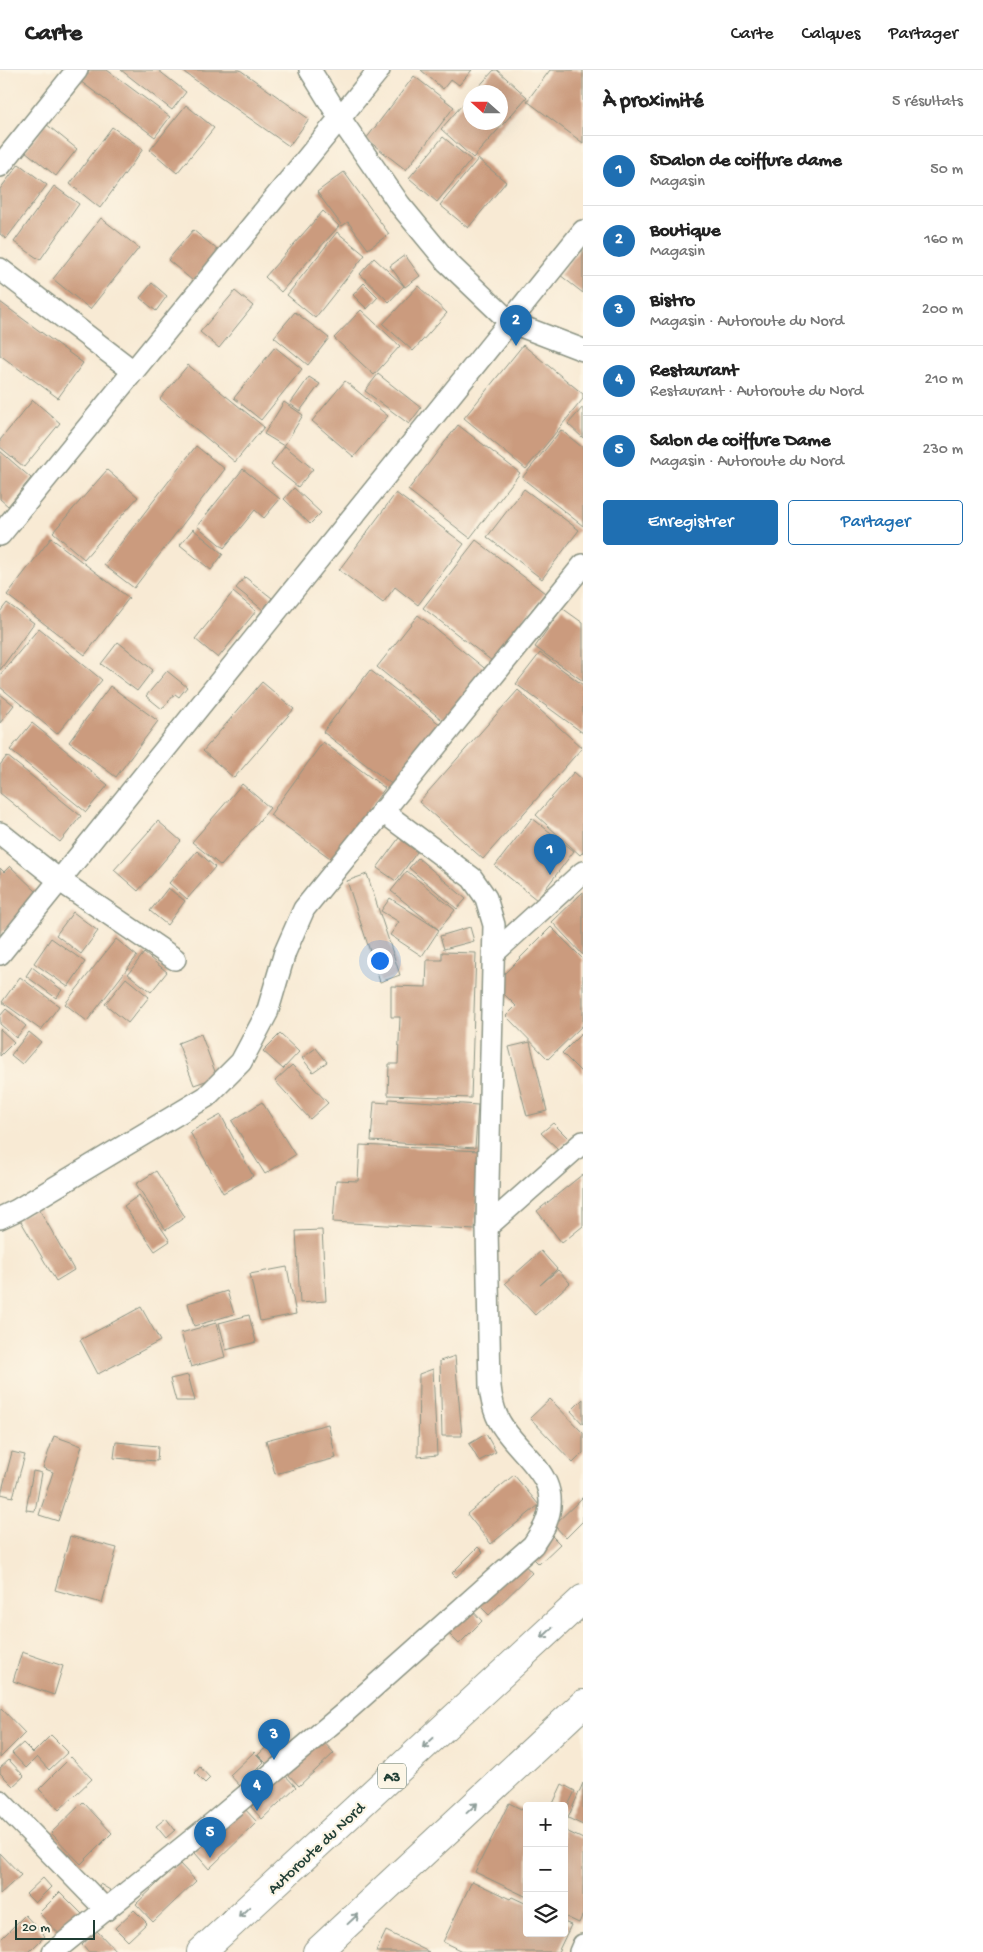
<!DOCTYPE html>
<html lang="fr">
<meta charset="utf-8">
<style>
body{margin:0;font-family:"Gochi Hand",sans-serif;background:#f6f6f6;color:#222}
.controls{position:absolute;right:15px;bottom:15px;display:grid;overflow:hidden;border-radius:5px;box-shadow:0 5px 20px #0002}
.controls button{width:45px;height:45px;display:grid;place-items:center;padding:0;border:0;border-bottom:1px solid #e0e0e0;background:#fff;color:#222;font:25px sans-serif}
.compass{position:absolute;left:463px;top:15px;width:45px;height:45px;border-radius:50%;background:#fff;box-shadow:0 5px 20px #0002;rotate:291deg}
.scale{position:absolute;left:15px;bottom:12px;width:80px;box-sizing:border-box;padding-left:5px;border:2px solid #1f3d34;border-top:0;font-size:14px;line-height:18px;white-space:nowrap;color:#1f3d34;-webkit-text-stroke:4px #fcf5e5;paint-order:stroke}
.you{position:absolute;left:379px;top:890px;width:18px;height:18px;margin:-12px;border:4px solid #fff;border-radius:50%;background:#1a73e8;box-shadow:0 0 0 8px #1a73e833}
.badge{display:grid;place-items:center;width:32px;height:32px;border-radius:50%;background:#1f6fb2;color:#fff;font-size:16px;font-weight:700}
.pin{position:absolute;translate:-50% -41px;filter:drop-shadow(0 1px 2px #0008)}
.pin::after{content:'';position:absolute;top:26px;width:18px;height:15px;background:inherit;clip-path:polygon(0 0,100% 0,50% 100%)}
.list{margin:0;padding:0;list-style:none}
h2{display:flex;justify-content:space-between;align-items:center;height:65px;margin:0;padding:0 20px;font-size:21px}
h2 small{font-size:16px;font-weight:400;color:#767676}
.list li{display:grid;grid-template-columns:32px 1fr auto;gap:15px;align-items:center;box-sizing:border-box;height:70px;padding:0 20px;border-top:1px solid #e0e0e0}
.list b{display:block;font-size:19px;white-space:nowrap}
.list p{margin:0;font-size:16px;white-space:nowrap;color:#767676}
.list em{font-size:16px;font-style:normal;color:#767676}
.actions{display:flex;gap:10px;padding:15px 20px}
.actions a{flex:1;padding:11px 0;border:1px solid #1f6fb2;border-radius:5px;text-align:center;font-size:18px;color:#1f6fb2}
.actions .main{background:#1f6fb2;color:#fff}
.icon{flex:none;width:28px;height:28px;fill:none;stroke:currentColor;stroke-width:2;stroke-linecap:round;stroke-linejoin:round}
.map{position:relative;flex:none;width:583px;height:1882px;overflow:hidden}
header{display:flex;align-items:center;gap:30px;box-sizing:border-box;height:70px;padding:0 25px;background:#fff;border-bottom:1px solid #e0e0e0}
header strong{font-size:24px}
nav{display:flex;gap:28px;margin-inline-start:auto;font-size:18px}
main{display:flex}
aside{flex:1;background:#fff}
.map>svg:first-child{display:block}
.building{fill:#cb9b7e}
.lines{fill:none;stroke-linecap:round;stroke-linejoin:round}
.street-casing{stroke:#8c9484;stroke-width:24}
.highway-casing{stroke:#8c9484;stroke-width:30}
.street{stroke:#fff;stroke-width:21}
.highway{stroke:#fff;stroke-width:28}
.oneway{stroke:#8f9e9a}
.labels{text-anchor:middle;stroke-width:4.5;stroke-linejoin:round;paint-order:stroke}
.shield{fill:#fcf5e5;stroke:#617469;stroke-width:1}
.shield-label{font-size:15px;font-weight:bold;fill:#1f3d34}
.street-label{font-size:16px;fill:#1f3d34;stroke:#fcf5e5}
</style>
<header>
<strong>Carte</strong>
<nav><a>Carte</a><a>Calques</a><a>Partager</a></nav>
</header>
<main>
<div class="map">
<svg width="583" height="1882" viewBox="0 0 583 1882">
<rect width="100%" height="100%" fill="#fcf5e5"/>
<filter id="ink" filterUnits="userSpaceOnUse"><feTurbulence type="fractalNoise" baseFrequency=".02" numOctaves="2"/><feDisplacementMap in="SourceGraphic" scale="10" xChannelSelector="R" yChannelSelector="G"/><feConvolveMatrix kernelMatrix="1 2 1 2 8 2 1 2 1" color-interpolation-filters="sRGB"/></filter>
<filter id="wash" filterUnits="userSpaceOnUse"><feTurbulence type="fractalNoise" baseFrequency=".0096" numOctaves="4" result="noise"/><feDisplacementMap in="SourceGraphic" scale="20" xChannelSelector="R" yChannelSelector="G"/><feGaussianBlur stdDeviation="1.12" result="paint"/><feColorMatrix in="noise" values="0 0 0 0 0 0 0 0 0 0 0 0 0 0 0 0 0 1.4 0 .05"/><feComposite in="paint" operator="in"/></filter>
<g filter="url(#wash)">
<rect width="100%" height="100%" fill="#f8ead4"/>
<g id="blocks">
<g class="building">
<path d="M89,0H107L170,47L155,67L80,11Z"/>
<path d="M121,0H158L186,22L172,40Z"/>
<path d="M181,0H240L309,49L289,76Z"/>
<path d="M421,0H472L459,15L451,9L443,19Z"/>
<path d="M494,0H497L527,27L473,88L441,59L470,26V52H500V22H474Z"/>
<path d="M550,0H583V73L527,31Z"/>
<path d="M414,6L454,37L406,100L366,69Z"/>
<path d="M186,35L214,58L177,103L150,80Z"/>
<path d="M46,54L77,79L56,106L25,81Z"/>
<path d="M112,57L143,79L100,138L70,114Z"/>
<path d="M443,67L471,90L437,132L409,108Z"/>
<path d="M478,89L506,112L468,158L440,135Z"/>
<path d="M19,94L47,115L6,169L0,164V119Z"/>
<path d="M344,102L389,164L368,179L348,152L342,156L317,122Z"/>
<path d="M54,116L79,134L40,190L14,172Z"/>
<path d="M323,141L339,156L281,222L265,207Z"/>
<path d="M101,148L139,178L90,239L53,209Z"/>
<path d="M193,160L219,181L193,211L168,190Z"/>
<path d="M337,162L365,185L315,248L287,225Z"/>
<path d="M583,175V223L560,205Z"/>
<path d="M405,185L420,206L405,217L390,196Z"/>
<path d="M374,188L404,216L389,232L360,204Z"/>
<path d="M152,213L167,226L156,241L140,228Z"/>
<path d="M364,213L378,227L367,239L353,225Z"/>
<path d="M418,216L447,243L413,281L383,254Z"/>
<path d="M235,221L253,236L219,278L200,262Z"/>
<path d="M0,232L83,293L58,328L0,285Z"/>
<path d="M361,240L400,276L374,305L334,268Z"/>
<path d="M295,242L329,268L308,295L274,267Z"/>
<path d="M523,275L583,324V329L526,399L464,348Z"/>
<path d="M275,277L302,299L261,350L234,328Z"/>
<path d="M188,295L264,357L235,392L160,329Z"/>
<path d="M378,304L421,338L409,354L365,321Z"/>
<path d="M309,307L320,314L300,341L290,334Z"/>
<path d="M345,311L388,346L354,387L312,351Z"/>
<path d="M33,330L60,353L24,397L0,377V370Z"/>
<path d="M284,332L303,345L284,376L264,364Z"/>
<path d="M583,337V368L568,354Z"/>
<path d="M458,355L520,403L470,468L408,420Z"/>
<path d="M561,360L583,378V456L522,408Z"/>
<path d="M196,376L225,399L134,518L104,495Z"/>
<path d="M285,376L313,399L298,417L271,395Z"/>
<path d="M0,381L31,408L8,436L0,429Z"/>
<path d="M243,399L280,429L264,448L255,440L224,478L197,456Z"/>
<path d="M107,400L138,427L84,489L53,462Z"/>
<path d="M294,418L321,443L310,454L284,429Z"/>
<path d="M524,419L579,460L542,509L487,467Z"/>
<path d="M396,423L464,474L418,535L395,517L383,533L339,500Z"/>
<path d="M193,459L223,484L211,500L180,475Z"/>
<path d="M51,468L129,528L85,585L7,525Z"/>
<path d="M476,470L545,523L492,591L423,538Z"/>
<path d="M245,507L272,528L263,540L236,518Z"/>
<path d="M233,522L256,541L218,588L195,569Z"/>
<path d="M7,533L34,553L0,600V542Z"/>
<path d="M562,538L583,553V611L535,577Z"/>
<path d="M418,545L488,601L446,653L377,597Z"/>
<path d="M39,558L102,610L57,664L0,617V605Z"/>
<path d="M118,572L153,600L137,621L101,594Z"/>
<path d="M540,583L583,615V663L516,614Z"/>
<path d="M370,600L441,655L394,716L323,662Z"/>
<path d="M167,601L187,617L179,627L175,624L162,639L146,626Z"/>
<path d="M262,612L294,639L234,708L203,681Z"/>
<path d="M110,616L158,651L116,707L69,672Z"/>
<path d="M518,620L582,678L483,789L419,732Z"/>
<path d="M0,624L14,635L0,653Z"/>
<path d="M32,653L108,715L86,742L10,680Z"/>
<path d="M323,672L385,718L333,790L270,745Z"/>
<path d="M7,686L81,746L60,772L0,723V695Z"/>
<path d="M574,702L583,710V782L580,785L536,745Z"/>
<path d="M242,714L270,738L221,796L192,772Z"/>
<path d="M532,748L574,781L537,830L495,796Z"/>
<path d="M158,751L181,771L138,821L114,800Z"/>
<path d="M399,768L417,782L396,811L377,798Z"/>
<path d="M197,781L215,797L187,829L169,813Z"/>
<path d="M418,788L466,829L457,839L409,798Z"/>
<path d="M10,796L39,824L0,865V798L4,802Z"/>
<path d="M407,801L455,840L439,860L391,821Z"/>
<path d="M367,804L400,905L380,912L347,811Z"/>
<path d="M168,818L185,831L167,855L150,841Z"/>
<path d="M583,822V885L552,852Z"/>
<path d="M390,828L439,860L422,886L390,865L399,852L381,841Z"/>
<path d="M73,842L98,861L81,884L56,865Z"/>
<path d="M470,857L474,871L444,879L440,866Z"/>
<path d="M551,857L583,889V955L548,989L506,946L516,936L494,914Z"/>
<path d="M51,868L85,892L68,917L34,893Z"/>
<path d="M116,869L137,886L87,951L65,934Z"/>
<path d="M442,882L476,883L471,1028L388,1025L389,994H398L400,947H391V916L426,917L427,890H442Z"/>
<path d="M144,883L167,902L151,922L128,904Z"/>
<path d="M32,897L62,920L56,928L26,906Z"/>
<path d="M20,907L59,936L41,960L2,932Z"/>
<path d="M126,908L149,927L128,953L105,934Z"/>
<path d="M6,939L26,956L16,968L0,954V946Z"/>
<path d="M0,959L14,972L0,986Z"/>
<path d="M29,962L41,972L22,994L11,985Z"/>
<path d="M583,962V1004L562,983Z"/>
<path d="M201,964L217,1007L194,1015L178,973Z"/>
<path d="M280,964L299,982L283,999L263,981Z"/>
<path d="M530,972L547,1041L527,1046L509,977Z"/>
<path d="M316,978L327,992L313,1002L302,988Z"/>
<path d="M292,995L328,1033L310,1049L275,1011Z"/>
<path d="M389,1029L478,1035L475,1078L371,1071L374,1032L389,1033Z"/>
<path d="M262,1032L295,1085L265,1104L232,1051Z"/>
<path d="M221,1045L253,1106L223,1123L190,1062Z"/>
<path d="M553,1053L569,1069L558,1079L541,1063Z"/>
<path d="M360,1075L480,1081L475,1160L333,1152L336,1110L358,1111Z"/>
<path d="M156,1101L185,1147L166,1160L136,1114Z"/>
<path d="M583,1104V1156L562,1173L537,1141Z"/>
<path d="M139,1125L170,1171L155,1181L124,1136Z"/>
<path d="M38,1137L74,1200L56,1211L19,1148Z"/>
<path d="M322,1160L326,1231L300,1233L296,1161Z"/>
<path d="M541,1181L557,1199L540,1215L558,1200L570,1213L535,1245L505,1213Z"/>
<path d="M287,1197L296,1244L260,1251L250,1204Z"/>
<path d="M227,1221L234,1244L194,1256L188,1233Z"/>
<path d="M141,1237L160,1271L98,1304L80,1270Z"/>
<path d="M249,1245L256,1272L226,1280L219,1253Z"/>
<path d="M216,1253L225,1287L191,1297L181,1263Z"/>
<path d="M455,1286L462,1366H442L440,1291Z"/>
<path d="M433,1299L437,1385L418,1387L419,1304Z"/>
<path d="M188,1305L195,1331H176L170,1309Z"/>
<path d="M550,1329L583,1363V1383L573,1393L530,1348Z"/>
<path d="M583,1329V1354L571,1341Z"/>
<path d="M328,1354L336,1388L275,1404L266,1370Z"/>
<path d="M486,1364L496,1382L479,1391L469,1374Z"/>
<path d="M54,1366L82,1376L58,1451L39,1445L53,1402L43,1398Z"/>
<path d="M116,1372L158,1376L157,1391L114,1388Z"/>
<path d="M12,1382L25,1385L13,1427L1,1424Z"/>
<path d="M33,1401L42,1403L35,1441L26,1440Z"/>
<path d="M514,1405L539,1435L491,1474L467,1444Z"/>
<path d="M583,1427V1451L566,1468L554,1455Z"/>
<path d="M549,1463L560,1474L539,1494L528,1483Z"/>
<path d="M70,1466L117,1478L102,1533L55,1520Z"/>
<path d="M478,1477L483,1482L456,1507L452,1503Z"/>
<path d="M522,1492L532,1503L489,1545L478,1534Z"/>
<path d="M471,1539L482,1551L459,1574L447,1562Z"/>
<path d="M22,1582L63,1596L54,1625L13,1611Z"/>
<path d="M0,1637L25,1663L0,1688Z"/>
<path d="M51,1665L68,1682L49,1700L37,1687L26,1698L12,1683L23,1673L33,1683Z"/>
<path d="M276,1668L288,1681L271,1698L258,1685Z"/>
<path d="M320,1668L334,1683L299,1716L286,1702Z"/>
<path d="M254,1682L264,1692L240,1716L230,1705Z"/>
<path d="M71,1687L92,1709L59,1740L39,1719Z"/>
<path d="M9,1690L24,1706L13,1716L0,1703V1698Z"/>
<path d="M200,1697L210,1708L205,1713L195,1703Z"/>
<path d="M284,1704L296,1717L262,1749L251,1737Z"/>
<path d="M583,1713V1755L568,1748Z"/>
<path d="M562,1714L575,1721L564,1744V1736H552Z"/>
<path d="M83,1732L112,1763L81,1794L51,1763Z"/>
<path d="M509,1733L527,1742V1827L475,1802Z"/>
<path d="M243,1737L257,1752L209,1799L195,1783Z"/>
<path d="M166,1748L175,1760L166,1768L156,1756Z"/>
<path d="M564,1760L583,1769V1844L579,1853L564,1846Z"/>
<path d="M0,1783L21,1805L0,1824Z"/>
<path d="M179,1793L196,1811L153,1852L136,1834Z"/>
<path d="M43,1808L51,1817L35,1833L26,1824Z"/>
<path d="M472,1811L510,1829L512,1827L527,1834V1863H564V1852L571,1855L558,1882H464L443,1872Z"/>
<path d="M100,1814L110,1820L107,1825L97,1820Z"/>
<path d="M60,1822L84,1846L62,1867L39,1843Z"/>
<path d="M134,1840L147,1853L128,1871L115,1858Z"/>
<path d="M25,1845L45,1866L29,1882H0V1870Z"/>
<path d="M97,1861L117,1882H88L82,1875Z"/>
<path d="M386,1861L429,1882H376Z"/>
</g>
</g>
</g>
<g filter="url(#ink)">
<use href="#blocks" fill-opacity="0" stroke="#8c9484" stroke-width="1"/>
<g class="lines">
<g class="street-casing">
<g id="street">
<path d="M310,0L339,47L400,135L447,192L510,252L583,280"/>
<path d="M0,96L77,0"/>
<path d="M0,199L133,301"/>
<path d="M0,465L379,0"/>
<path d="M0,763L59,810L175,889"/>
<path d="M494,883L583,802"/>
<path d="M0,884L583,161"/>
<path d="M0,1148L17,1140L206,1027L241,992L267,943L285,882L304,839L583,495"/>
<path d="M487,1157L583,1072"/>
<path d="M0,1731L106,1840"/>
<path d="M53,1882L213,1753L342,1645L533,1475C537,1468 542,1462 545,1455C564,1411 527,1391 505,1360C495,1347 492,1333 490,1317L487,1157L494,855L486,828L472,808L382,741"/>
<path d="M580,1882L583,1875"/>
</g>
</g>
<g class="highway-casing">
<g id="highway">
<path d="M201,1882L583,1529"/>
<path d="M317,1882L583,1634"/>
</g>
</g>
<use href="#street" class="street"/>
<use href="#highway" class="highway"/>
</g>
<defs><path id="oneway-shaft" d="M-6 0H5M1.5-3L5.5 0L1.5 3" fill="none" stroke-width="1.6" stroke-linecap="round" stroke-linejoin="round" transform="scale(1.25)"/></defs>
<g class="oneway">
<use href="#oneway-shaft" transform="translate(547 1563) rotate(137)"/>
<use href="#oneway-shaft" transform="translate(428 1673) rotate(137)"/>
<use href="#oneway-shaft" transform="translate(472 1738) rotate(-43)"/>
<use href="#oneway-shaft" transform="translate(244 1842) rotate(137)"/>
<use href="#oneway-shaft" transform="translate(353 1849) rotate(-43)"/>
</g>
</g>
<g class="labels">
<rect class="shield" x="378" y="1693.5" width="28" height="25" rx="4"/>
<g class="shield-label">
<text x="392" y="1711">A3</text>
</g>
<g class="street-label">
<text transform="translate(315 1777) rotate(-43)" y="6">Autoroute du Nord</text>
</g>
</g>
</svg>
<div class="controls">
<button>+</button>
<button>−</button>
<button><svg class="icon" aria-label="layers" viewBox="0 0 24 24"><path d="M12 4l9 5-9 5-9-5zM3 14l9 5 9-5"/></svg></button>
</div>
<svg class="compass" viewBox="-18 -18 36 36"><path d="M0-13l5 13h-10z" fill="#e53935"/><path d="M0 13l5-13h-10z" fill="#767676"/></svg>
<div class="scale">20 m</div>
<div class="you"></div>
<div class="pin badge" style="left:550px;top:805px">1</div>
<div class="pin badge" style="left:516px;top:276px">2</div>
<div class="pin badge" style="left:274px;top:1690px">3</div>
<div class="pin badge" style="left:257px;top:1741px">4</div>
<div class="pin badge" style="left:210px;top:1788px">5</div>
</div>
<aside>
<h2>À proximité<small>5 résultats</small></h2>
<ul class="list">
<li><span class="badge">1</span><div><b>SDalon de coiffure dame</b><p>Magasin</p></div><em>50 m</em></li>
<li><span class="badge">2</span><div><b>Boutique</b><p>Magasin</p></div><em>160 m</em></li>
<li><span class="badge">3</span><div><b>Bistro</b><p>Magasin · Autoroute du Nord</p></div><em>200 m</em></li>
<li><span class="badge">4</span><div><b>Restaurant</b><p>Restaurant · Autoroute du Nord</p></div><em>210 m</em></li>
<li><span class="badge">5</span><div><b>Salon de coiffure Dame</b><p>Magasin · Autoroute du Nord</p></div><em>230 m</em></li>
</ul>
<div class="actions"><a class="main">Enregistrer</a><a>Partager</a></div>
</aside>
</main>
